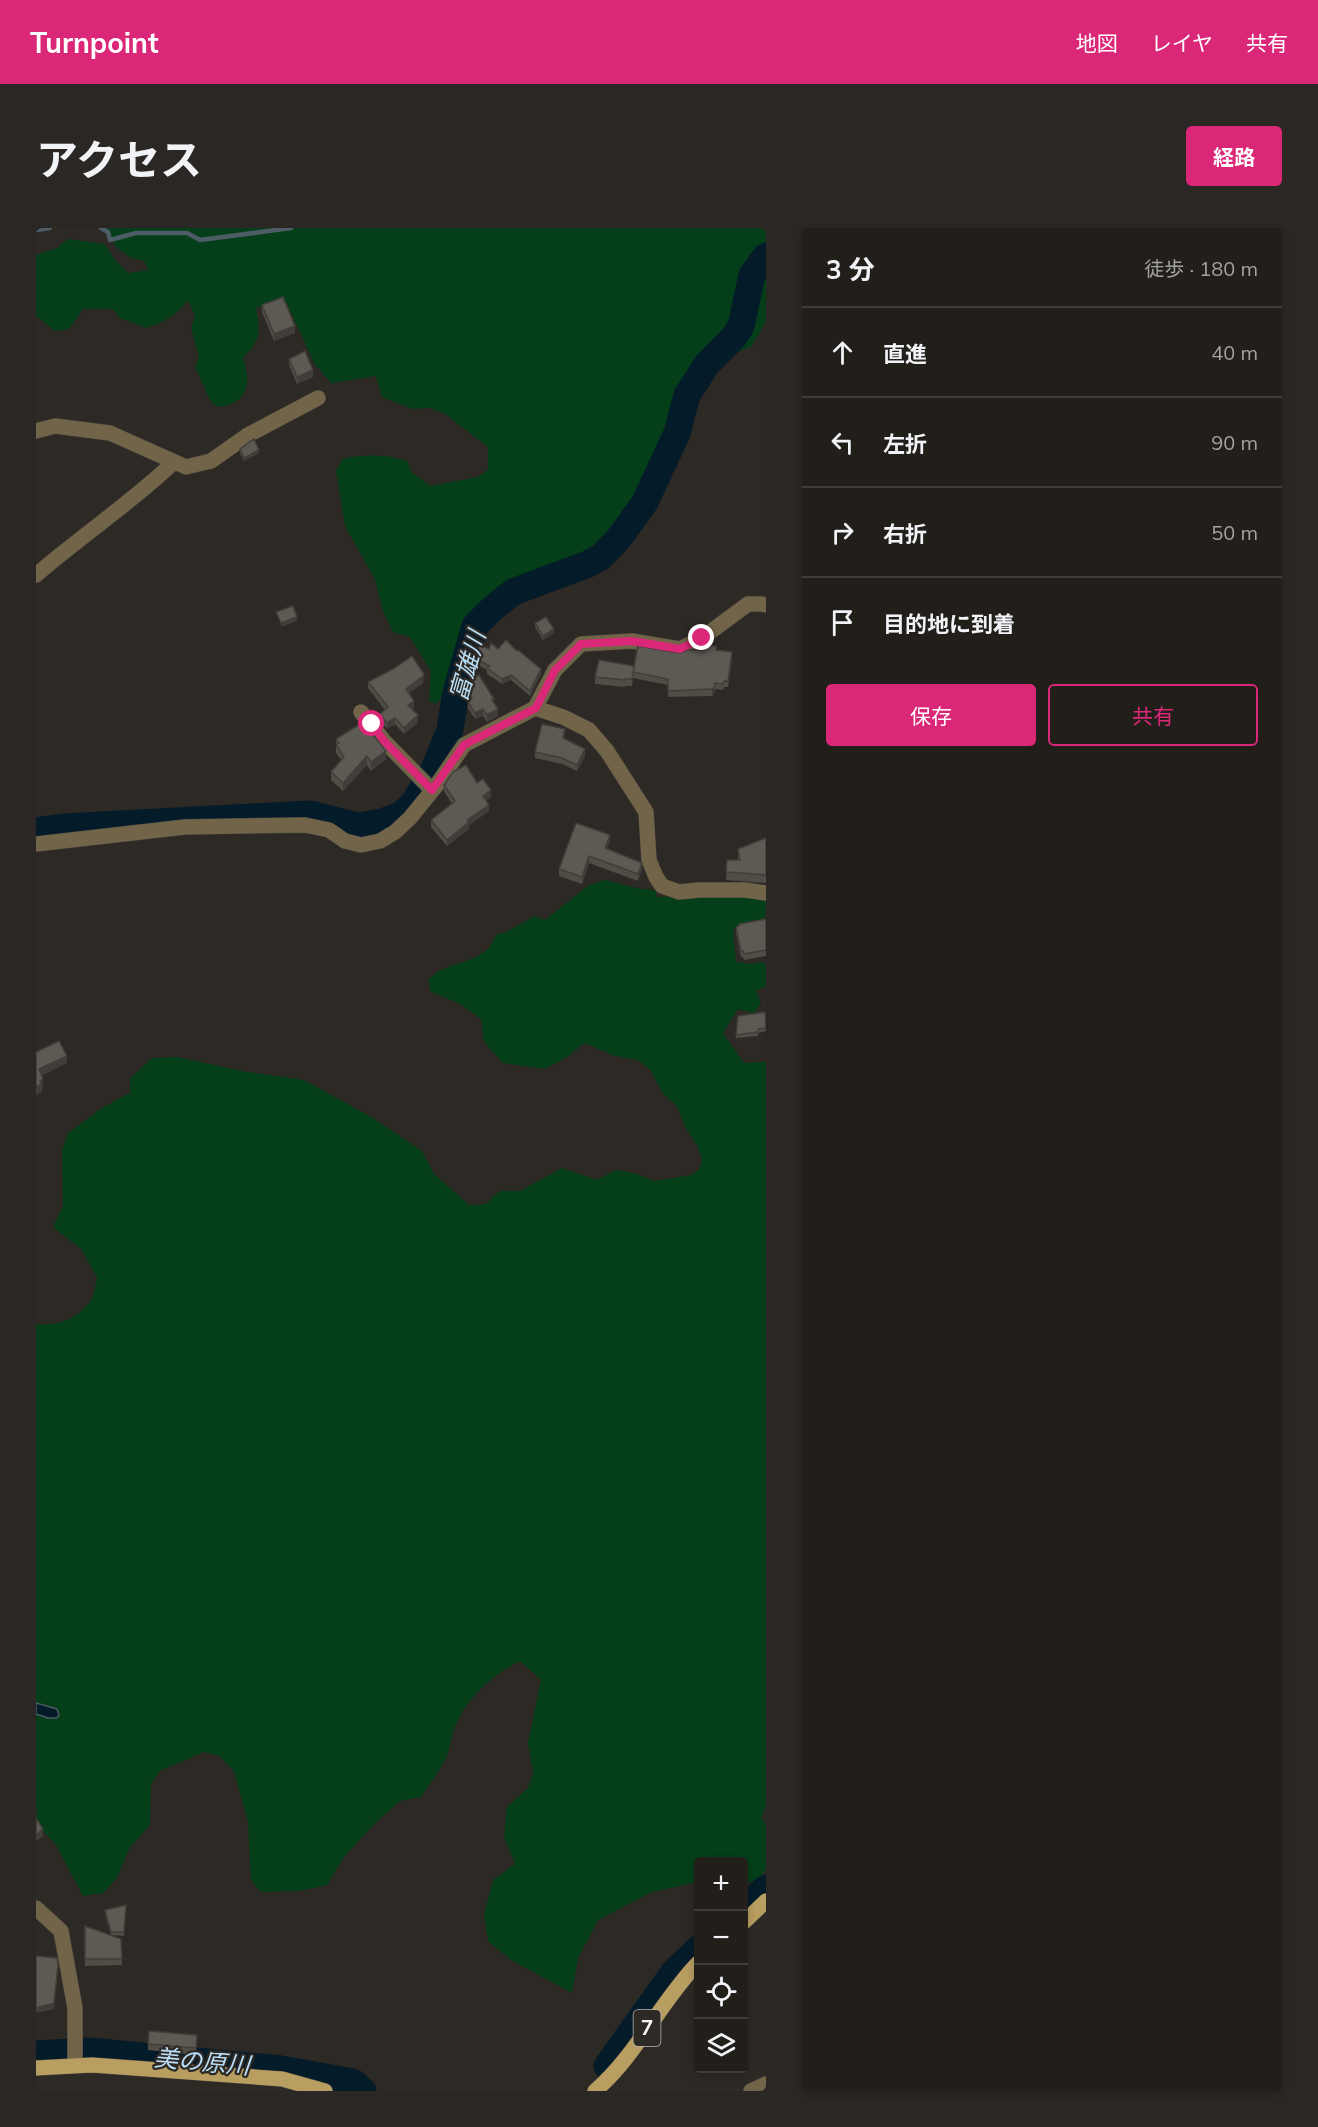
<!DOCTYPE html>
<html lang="ja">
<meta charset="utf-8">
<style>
body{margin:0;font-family:Mulish,"Noto Sans JP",sans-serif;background:#2a2724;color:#f1f3f6}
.controls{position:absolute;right:18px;bottom:18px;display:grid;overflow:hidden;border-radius:6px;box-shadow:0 3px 9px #0003}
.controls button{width:54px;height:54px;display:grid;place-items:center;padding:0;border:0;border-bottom:2px solid #3f3d3a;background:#221f1b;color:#f1f3f6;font:30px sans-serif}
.stop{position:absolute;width:18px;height:18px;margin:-14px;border:4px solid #db2777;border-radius:50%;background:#fff}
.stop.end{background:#db2777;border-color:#fff;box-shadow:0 2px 6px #0008}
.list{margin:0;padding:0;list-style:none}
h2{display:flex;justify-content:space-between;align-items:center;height:78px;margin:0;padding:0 24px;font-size:26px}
h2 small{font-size:20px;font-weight:400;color:#a2a2a3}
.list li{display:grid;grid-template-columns:39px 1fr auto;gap:18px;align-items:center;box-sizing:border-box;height:90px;padding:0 24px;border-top:2px solid #3f3d3a}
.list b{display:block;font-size:22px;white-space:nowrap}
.list em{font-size:20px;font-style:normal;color:#a2a2a3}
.actions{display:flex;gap:12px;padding:18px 24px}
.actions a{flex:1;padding:14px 0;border:2px solid #db2777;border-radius:6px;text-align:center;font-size:21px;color:#db2777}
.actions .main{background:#db2777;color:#fff}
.icon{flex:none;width:33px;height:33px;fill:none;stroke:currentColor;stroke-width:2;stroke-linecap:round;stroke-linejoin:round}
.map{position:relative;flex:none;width:730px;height:1863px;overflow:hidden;border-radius:6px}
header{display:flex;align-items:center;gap:36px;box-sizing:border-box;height:84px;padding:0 30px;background:#db2777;color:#fff}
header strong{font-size:28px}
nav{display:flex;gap:33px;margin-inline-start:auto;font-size:21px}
.intro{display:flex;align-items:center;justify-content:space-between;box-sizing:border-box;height:144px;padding:0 36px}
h1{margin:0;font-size:42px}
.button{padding:15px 27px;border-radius:6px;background:#db2777;color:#fff;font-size:21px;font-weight:700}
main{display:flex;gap:36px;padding:0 36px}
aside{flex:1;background:#221f1b;border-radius:6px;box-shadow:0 3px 9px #0003}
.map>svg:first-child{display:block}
.green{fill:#043f19}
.water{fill:#041b29;stroke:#4d5c65;stroke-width:1.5}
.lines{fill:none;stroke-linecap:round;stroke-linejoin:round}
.stream{stroke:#4d5c65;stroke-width:4.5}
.river{stroke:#041b29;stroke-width:27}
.minor-casing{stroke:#494541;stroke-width:16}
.major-casing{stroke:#494541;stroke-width:16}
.minor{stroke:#716448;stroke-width:15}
.major{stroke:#b99e61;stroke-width:15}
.wall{fill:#504d47}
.shaded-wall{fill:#413e3a}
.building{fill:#5d5953;stroke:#413e3a;stroke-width:1.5}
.route{stroke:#db2777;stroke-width:8}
.labels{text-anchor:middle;stroke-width:4.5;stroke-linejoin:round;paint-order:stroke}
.shield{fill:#2d2924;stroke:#bab7b3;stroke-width:1.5}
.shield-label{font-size:21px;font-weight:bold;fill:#f6f4f0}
.water-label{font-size:24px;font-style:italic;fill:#badff8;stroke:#2d2924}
</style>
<header>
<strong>Turnpoint</strong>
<nav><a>地図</a><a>レイヤ</a><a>共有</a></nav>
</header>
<div class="intro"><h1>アクセス</h1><a class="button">経路</a></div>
<main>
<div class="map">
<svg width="730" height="1863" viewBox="0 0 730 1863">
<rect width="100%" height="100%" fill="#2d2924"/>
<g class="green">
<path d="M71,0H730V93L716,118L688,130L670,145L648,168L635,210L615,256L577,311L552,327L515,345L486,352L446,377L424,404L417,447L410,464L400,476L393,473L395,443L374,409L357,404L347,383L339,351L309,298L300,243L306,231C329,226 348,226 371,233L375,244L394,258L442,249L452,242V219L409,186L394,180L376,181L346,169L340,148L295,155L278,135L248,69L220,80C225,105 224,112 207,130C212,145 216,167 197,175C191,178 186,180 179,177C172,173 166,150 159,140L163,129L155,100L159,88L152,72C139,88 130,93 111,100L84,90L77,81H47L33,101L19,103L0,88V27L21,20L32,11L68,16L80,33L92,45L112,42L108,33L95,30L80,19Z"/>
<path d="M569,652L604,661L619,662L621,669L691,668L730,670L729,697L697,701L700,734L715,736L728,734L730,740V758L720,763L725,775L718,785L702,781L687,805L708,835L730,834V1578L725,1590L730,1596V1641L723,1651L708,1656V1634H662V1654L616,1664L562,1692L542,1730L536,1765L475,1732L452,1713L448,1687L457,1652L479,1636L468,1609L471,1579L492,1560L497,1545L492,1515L505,1452L484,1433C455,1448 429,1471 418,1502C415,1510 414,1518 412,1525C406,1541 394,1555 385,1569L364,1573L340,1594L308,1629L291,1657L263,1663L225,1664L215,1652L212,1594L198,1543L183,1528L168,1524L124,1543L115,1556L114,1597L93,1621L81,1650L67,1665L47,1668L20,1617L2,1597L0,1578V1096C22,1099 47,1089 57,1068C59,1062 60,1055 61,1049L45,1021L17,999L27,979L26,922L32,905L66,880L94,865V851L116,830L141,829L206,843L268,852L337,890L386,923L398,946L433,977L450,976L463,963H484L526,940L561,952L581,942L601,946L617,953L656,947L663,941L666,932L661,917L651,902L640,877L627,866L615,843L602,832L579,828L548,815L533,828L509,841L467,835L448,814L445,791L424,776L394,763L393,751C397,748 401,744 405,742C425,732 451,733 460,707L470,704L499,688L509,692L553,657Z"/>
</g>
<path class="water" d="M0,1475L21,1481L23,1487L21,1490H12L0,1486Z"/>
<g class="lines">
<g class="stream">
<path d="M65,0L72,4L74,12L100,5H151L164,12L255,0"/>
<path d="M0,2L14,0"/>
</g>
<g class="river">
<path d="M0,603L27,599L275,586L322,598L346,594L365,587L377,576L398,541L414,502L419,468L439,398L457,380L477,364L552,336L565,329L584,309L609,274L641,205L651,167L671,136L698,109L705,98L716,47L730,28"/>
<path d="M708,1680L730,1660"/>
<path d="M0,1826L53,1823L245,1841L317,1854L327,1863"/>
<path d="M571,1838L638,1744L662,1721"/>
</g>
<g class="minor-casing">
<g id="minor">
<path d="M0,203L19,198L74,205L150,239L175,233L212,207L282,170"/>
<path d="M0,347C45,308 95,275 138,234"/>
<path d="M499,480L527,489L553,502L571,523L610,584L613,632L620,649L626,658L643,664L663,662H709L730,665"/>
<path d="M325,484L348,513L396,562"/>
<path d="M0,616L149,599L269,597L293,602L309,613L325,617L344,613L359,604L374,590L400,558L428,517L499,480L519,442L545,416L596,413L644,421L666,410L712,376H725L730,377"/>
<path d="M0,1680L25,1703L39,1780V1837"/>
<path d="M715,1863L730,1856"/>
</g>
</g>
<g class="major-casing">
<g id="major">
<path d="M708,1694L730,1673"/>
<path d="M0,1840L56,1837L246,1851L289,1863"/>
<path d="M559,1863C601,1827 624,1774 662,1735"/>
</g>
</g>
<use href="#minor" class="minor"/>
<use href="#major" class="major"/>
</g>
<g class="wall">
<path d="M226,77L259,105L238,113L226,84Z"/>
<path d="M253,131L277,149L261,156L253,137Z"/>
<path d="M204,221L223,225L208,233L204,225Z"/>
<path d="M499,395L518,405L507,412L499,399Z"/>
<path d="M453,421L481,423L505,446L494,468L475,452L466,456L451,446V442L438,435V430Z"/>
<path d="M680,422L696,430L692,459H688L687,462L679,461L678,466L676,468L632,469V457L597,450V448L596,458H589V459L559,456V449L643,425Z"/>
<path d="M332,454L387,455L373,465L378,480L376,481L382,494L368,506L359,496L351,501L344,492V486L349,482L332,460Z"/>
<path d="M432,454L458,475L462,488L451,494L447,488L439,491L432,480V474L433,472L431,469V463L432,462Z"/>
<path d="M529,507L528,510L549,528L541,543L526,536L499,530V524Z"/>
<path d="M300,511L350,531L335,543L331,537L307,563L295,552V544L305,532L300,525Z"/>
<path d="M441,555L455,569L450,572L453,583L433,597V601L411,618L395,599V592L416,576L408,563V557Z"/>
<path d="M730,610V655L690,652L691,632H702V621Z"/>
<path d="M574,613L571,620L606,641L602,653L553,635L546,656L523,648V641Z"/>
<path d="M730,691V728L708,732L707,729H705L700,705V699Z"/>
<path d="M729,784L730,803L722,805V808L700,810V807Z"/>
<path d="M90,1677L88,1708L76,1707L85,1711L86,1737L49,1738V1698L75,1707L69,1686V1682Z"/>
<path d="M161,1814L160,1827L112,1822V1816Z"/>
</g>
<g class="shaded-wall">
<path d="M259,98V105L238,113V106Z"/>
<path d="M277,142V149L261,156V149Z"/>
<path d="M223,222V225L208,233V230Z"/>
<path d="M261,389V393L245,399V395Z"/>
<path d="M518,401V405L507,412V408Z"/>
<path d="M505,441V446L494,468V463Z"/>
<path d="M388,446L387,455L370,467V461Z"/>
<path d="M475,447V452L466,456V451Z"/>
<path d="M679,455L678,466L676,468V461Z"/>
<path d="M378,473V480L372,483V477Z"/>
<path d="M447,481V488L439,491V485Z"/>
<path d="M462,481V488L451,494V487Z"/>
<path d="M382,487V494L368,506V500Z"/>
<path d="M359,490V496L351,501V495Z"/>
<path d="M549,521V528L541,543V537Z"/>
<path d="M350,523V531L335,543V534Z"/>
<path d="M331,528V537L307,563V555Z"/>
<path d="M455,562V569L447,574V568Z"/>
<path d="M453,577V583L433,597V601L411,618V612L431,592Z"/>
<path d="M574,607V613L569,626V620Z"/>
<path d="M553,628V635L546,656V649Z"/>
<path d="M606,635V641L602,653V646Z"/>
<path d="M31,828V835L3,849V841Z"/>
<path d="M7,851L6,864L0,867V859L4,853Z"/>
<path d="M7,1601V1608L0,1613V1607Z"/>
<path d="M22,1737L18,1781L0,1785V1780Z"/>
</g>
<g class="building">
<path d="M247,69L259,98L238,106L226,77Z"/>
<path d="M269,123L277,142L261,149L253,131Z"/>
<path d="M218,211L223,222L208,230L204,221Z"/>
<path d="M257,378L261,389L245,395L240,384Z"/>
<path d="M510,389L518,401L507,408L499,395Z"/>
<path d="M470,412L481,423L482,422L505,441L494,463L475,447L466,451L451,440L454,438L438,430L444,417L453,421L455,415L462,421Z"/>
<path d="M669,417L680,418V422L696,424L692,453H688L687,456L679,455L678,460L676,461L632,463V451L597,444L602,418L643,425L652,422H668Z"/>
<path d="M376,428L388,446L387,448L370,461L378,473L372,477L382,487L368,500L359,490L351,495L344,486L352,479L332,454L357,441Z"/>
<path d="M563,432L598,438L596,451H589V452L559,449Z"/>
<path d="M443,447L458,471L456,472L462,481L451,487L447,481L439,485L432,474L436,470L431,463L436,460L432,454Z"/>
<path d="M327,494L350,523L335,534L331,528L307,555L295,544L308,529L300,517L303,515L300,511Z"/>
<path d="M506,496L529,501L527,510L549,521L541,537L526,530L499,524Z"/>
<path d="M430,537L441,555L447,551L455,562L447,568L453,577L431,592L433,594L411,612L395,592L419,573L408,557L417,544Z"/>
<path d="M540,595L574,607L569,620L606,635L602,646L553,628L546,649L523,641Z"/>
<path d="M730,610V647L690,644L691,632H704L702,621Z"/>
<path d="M730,691V722L708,726L707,723H705L700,699L703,698V696Z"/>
<path d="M729,784L730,800L722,801V804L700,807L702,788Z"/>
<path d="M23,813L31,828L3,841L7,851L4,853L6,856L0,859V824Z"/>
<path d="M0,1590L7,1601L0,1607Z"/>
<path d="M90,1677L88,1704H75L69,1682Z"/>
<path d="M49,1698L85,1711L86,1731H49Z"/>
<path d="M0,1728L21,1730L22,1737L18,1775L0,1780Z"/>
<path d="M113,1803L161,1807L160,1820L112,1816Z"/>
</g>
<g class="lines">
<path class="route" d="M336,496L348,513L396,562L428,517L500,480L519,442L545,416L596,413L644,421L666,410"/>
</g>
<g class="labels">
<rect class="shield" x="597.5" y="1782" width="27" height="36" rx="4.5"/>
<g class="shield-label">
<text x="611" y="1807">7</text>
</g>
<g class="water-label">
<text transform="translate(432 438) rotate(-74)" y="8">富雄川</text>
<text transform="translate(166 1834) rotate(5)" y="8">美の原川</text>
</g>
</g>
</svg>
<div class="controls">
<button>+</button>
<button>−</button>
<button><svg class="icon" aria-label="locate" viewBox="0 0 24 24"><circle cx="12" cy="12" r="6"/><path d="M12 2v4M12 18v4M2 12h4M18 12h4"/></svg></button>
<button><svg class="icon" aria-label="layers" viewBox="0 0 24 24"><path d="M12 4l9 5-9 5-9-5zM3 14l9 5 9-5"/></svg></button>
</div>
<div class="stop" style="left:336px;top:496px"></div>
<div class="stop end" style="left:666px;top:410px"></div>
</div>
<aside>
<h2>3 分<small>徒歩 · 180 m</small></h2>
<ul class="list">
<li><svg class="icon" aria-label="ahead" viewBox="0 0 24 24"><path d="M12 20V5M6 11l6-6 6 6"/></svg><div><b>直進</b></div><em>40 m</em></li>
<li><svg class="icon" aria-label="left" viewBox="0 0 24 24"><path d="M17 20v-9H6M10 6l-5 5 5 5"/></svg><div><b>左折</b></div><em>90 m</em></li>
<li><svg class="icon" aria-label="right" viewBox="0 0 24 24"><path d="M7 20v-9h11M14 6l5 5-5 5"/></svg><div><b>右折</b></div><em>50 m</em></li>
<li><svg class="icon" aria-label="arrive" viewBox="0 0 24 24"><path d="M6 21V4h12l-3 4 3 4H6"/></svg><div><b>目的地に到着</b></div></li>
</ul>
<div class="actions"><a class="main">保存</a><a>共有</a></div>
</aside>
</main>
